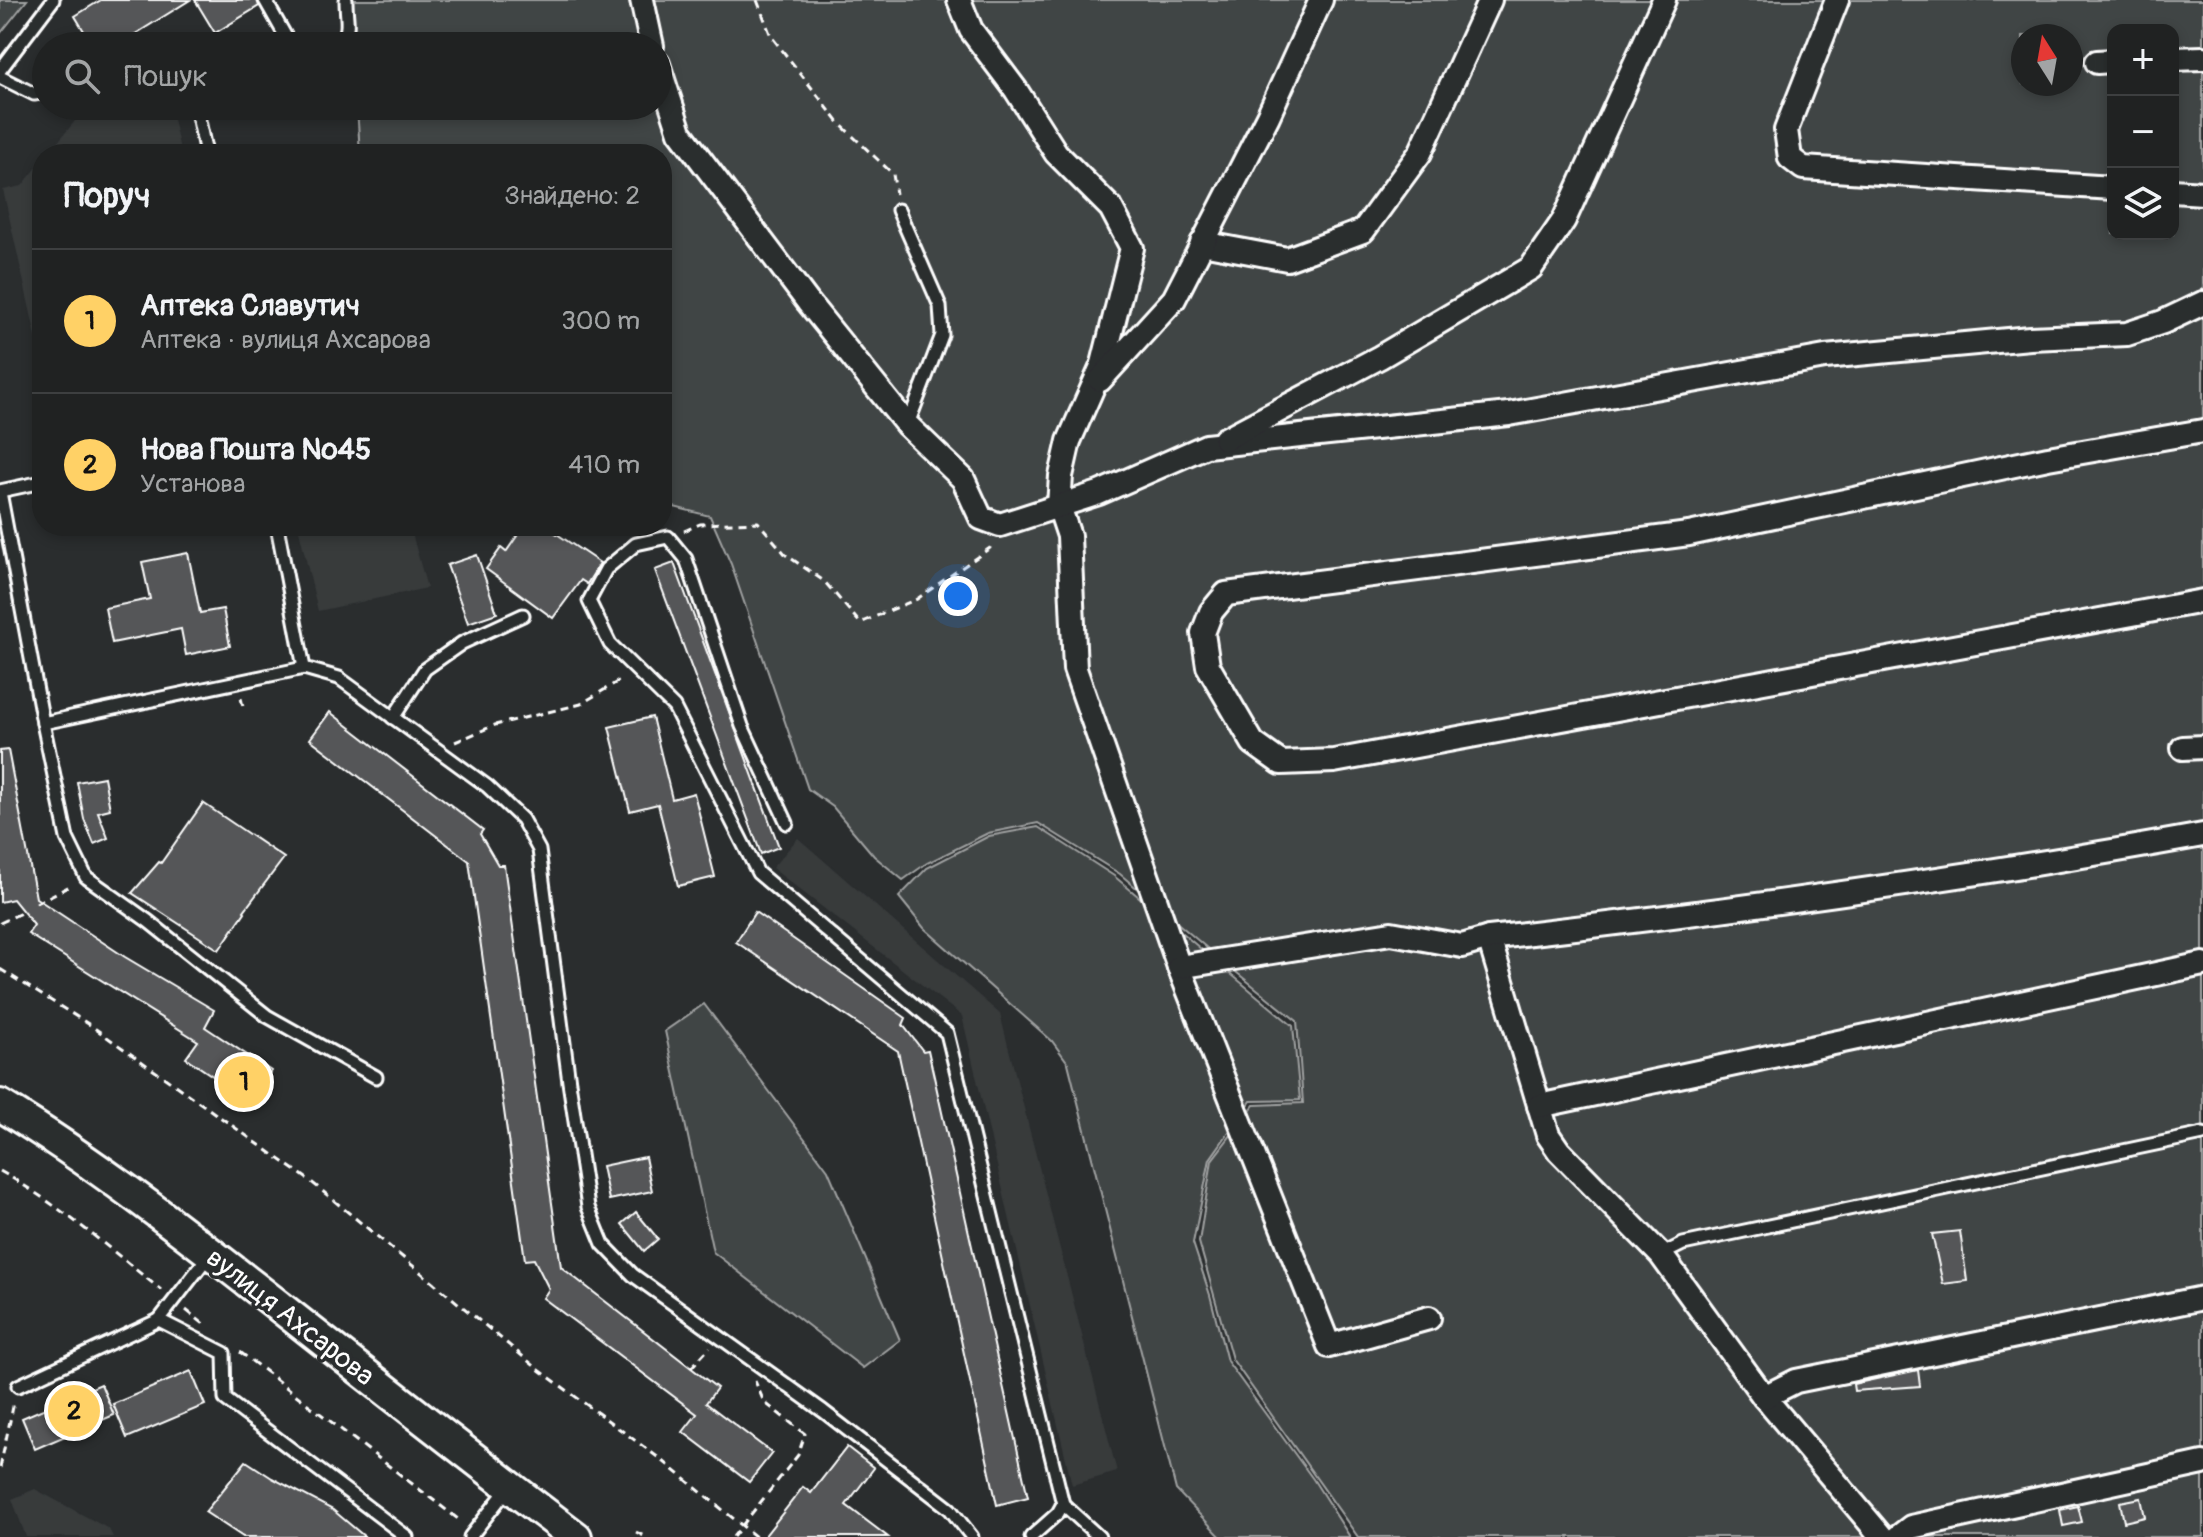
<!DOCTYPE html>
<html lang="uk">
<meta charset="utf-8">
<style>
body{margin:0;font-family:Pangolin,sans-serif;background:#2d2f2f;color:#f1f3f6}
.controls{position:absolute;right:24px;top:24px;display:grid;overflow:hidden;border-radius:16px;box-shadow:0 4px 12px #0003}
.controls button{width:72px;height:72px;display:grid;place-items:center;padding:0;border:0;border-bottom:2px solid #3d3f40;background:#202222;color:#f1f3f6;font:40px sans-serif}
.compass{position:absolute;left:2011px;top:24px;width:72px;height:72px;border-radius:50%;background:#202222;box-shadow:0 4px 12px #0003;rotate:349deg}
.you{position:absolute;left:958px;top:596px;width:28px;height:28px;margin:-20px;border:6px solid #fff;border-radius:50%;background:#1a73e8;box-shadow:0 0 0 12px #1a73e833}
.badge{display:grid;place-items:center;width:52px;height:52px;border-radius:50%;background:#ffd166;color:#111;font-size:26px;font-weight:700}
.pin{position:absolute;translate:-50% -50%;border:4px solid #fff;box-shadow:0 2px 8px #0006}
.list{margin:0;padding:0;list-style:none}
h2{display:flex;justify-content:space-between;align-items:center;height:104px;margin:0;padding:0 32px;font-size:34px}
h2 small{font-size:26px;font-weight:400;color:#a2a4a5}
.list li{display:grid;grid-template-columns:52px 1fr auto;gap:24px;align-items:center;box-sizing:border-box;height:144px;padding:0 32px;border-top:2px solid #3d3f40}
.list b{display:block;font-size:30px;white-space:nowrap}
.list p{margin:0;font-size:26px;white-space:nowrap;color:#a2a4a5}
.list em{font-size:26px;font-style:normal;color:#a2a4a5}
.icon{flex:none;width:44px;height:44px;fill:none;stroke:currentColor;stroke-width:2;stroke-linecap:round;stroke-linejoin:round}
.map{position:relative;flex:none;width:2203px;height:1537px;overflow:hidden}
.search{position:absolute;background:#202222;box-shadow:0 4px 12px #0003;left:32px;top:32px;width:640px;height:88px;display:flex;align-items:center;gap:20px;box-sizing:border-box;padding:0 28px;border-radius:44px;color:#a2a4a5;font-size:30px}
.panel{position:absolute;background:#202222;box-shadow:0 4px 12px #0003;left:32px;top:144px;width:640px;height:392px;border-radius:32px}
.map>svg:first-child{display:block}
.built{fill:#373a3b}
.green{fill:#414445;stroke:#a0a2a2;stroke-width:2;fill-rule:evenodd}
.building{fill:#555758;stroke:#fff;stroke-width:2}
.lines{fill:none;stroke-linecap:round;stroke-linejoin:round}
.lane-casing{stroke:#fff;stroke-width:17}
.street-casing{stroke:#fff;stroke-width:28}
.secondary-casing{stroke:#fff;stroke-width:36}
.path{stroke:#fff;stroke-width:3;stroke-dasharray:8 6;stroke-linecap:butt}
.lane{stroke:#2a2d2e;stroke-width:11}
.street{stroke:#2a2d2e;stroke-width:22}
.secondary{stroke:#2a2d2e;stroke-width:30}
.labels{text-anchor:middle;stroke-width:7;stroke-linejoin:round;paint-order:stroke}
.street-label{font-size:28px;fill:#fff;stroke:#2a2d2e}
</style>
<div class="map">
<svg width="2203" height="1537" viewBox="0 0 2203 1537">
<rect width="100%" height="100%" fill="#2a2d2e"/>
<filter id="ink" filterUnits="userSpaceOnUse"><feTurbulence type="fractalNoise" baseFrequency=".0125" numOctaves="2"/><feDisplacementMap in="SourceGraphic" scale="16" xChannelSelector="R" yChannelSelector="G"/><feConvolveMatrix kernelMatrix="1 2 1 2 8 2 1 2 1" color-interpolation-filters="sRGB"/></filter>
<g filter="url(#ink)">
<g class="built">
<path d="M105,106H170L181,154H48L83,111Z"/>
<path d="M42,161V363L3,190L22,186Z"/>
<path d="M298,526H410L427,588L318,611Z"/>
<path d="M798,838L1000,1014L1117,1472L1072,1485L962,1016L772,868Z"/>
<path d="M35,1489L109,1529L113,1537H26L12,1499Z"/>
</g>
<g class="green">
<path d="M0,0H27L0,34Z"/>
<path d="M351,0H2203V1537H1358L1232,1359L1199,1242L1212,1160L1254,1105L1303,1103L1297,1021L1221,960L1120,874L1038,823L988,833L927,863L903,880L874,856L833,807L808,789L731,564L710,516L662,504V154H360L357,106H658V46H353ZM2113,30H2173V234H2113ZM2023,36H2071V84H2023Z"/>
<path d="M1038,827L1114,876L1293,1026L1300,1100L1251,1101L1210,1159L1193,1243L1210,1295L1227,1361L1313,1479L1350,1537H1221L1176,1490L1068,1063L1052,1041L924,928L899,897L927,868L989,836Z"/>
<path d="M704,1004L828,1170L900,1340L863,1368L713,1252L665,1031Z"/>
</g>
<g class="building">
<path d="M101,0H190L116,46H93L75,16Z"/>
<path d="M195,0H257L259,6L215,33Z"/>
<path d="M524,526H545L600,563L587,584L581,580L553,618L486,569L501,548L506,552Z"/>
<path d="M188,553L200,613L223,609L230,646L186,655L181,629L112,643L105,608L150,599L142,562Z"/>
<path d="M477,555L497,613L468,623L447,565Z"/>
<path d="M674,563L779,847L761,854L655,570Z"/>
<path d="M330,712L483,830L480,834L498,865H504L561,1267L717,1388L706,1403L772,1453L749,1482L683,1432L697,1414L543,1298L549,1289L534,1259L525,1260L469,861L310,739Z"/>
<path d="M652,717L672,799L694,793L715,877L678,886L658,804L630,811L609,727Z"/>
<path d="M8,750L36,898L125,957L214,1010L205,1027L271,1071L250,1101L186,1058L198,1041L28,934L34,925L13,899L0,902V751Z"/>
<path d="M104,777L110,809L98,812L108,838L94,844L84,819L77,782Z"/>
<path d="M203,803L284,858L244,911L245,912L219,950L132,893L159,862L161,863Z"/>
<path d="M755,912L906,1018L903,1025L923,1051L928,1050L1028,1497L997,1505L898,1051L736,942Z"/>
<path d="M645,1157L652,1191L609,1200L602,1166Z"/>
<path d="M636,1212L658,1239L644,1251L622,1224Z"/>
<path d="M1960,1231L1967,1281L1943,1284L1932,1234Z"/>
<path d="M1918,1370L1920,1386L1854,1391L1853,1384Z"/>
<path d="M191,1371L205,1405L127,1438L113,1404Z"/>
<path d="M101,1384L114,1415L35,1449L22,1418Z"/>
<path d="M847,1447L874,1468L846,1505L888,1537H764L803,1487L811,1493Z"/>
<path d="M246,1461L272,1478L333,1510L365,1537H243L205,1512Z"/>
<path d="M2141,1498L2145,1517L2124,1522L2120,1502Z"/>
<path d="M2078,1506L2082,1522L2063,1526L2060,1510Z"/>
</g>
<g class="lines">
<g class="lane-casing">
<g id="lane">
<path d="M265,0L291,46"/>
<path d="M326,46C355,35 346,28 346,0"/>
<path d="M0,70L53,0"/>
<path d="M0,77L34,94L46,92"/>
<path d="M196,106L206,154"/>
<path d="M898,210L940,306L942,335L908,424"/>
<path d="M0,491L42,482"/>
<path d="M0,492L43,723L67,838L86,877L148,921L267,1016L376,1077"/>
<path d="M277,526L304,668"/>
<path d="M393,718L425,669L462,643L523,615"/>
<path d="M43,723L304,668L339,678L487,786L522,819L539,850L569,1082L588,1207L603,1244L633,1275L823,1411L950,1509L972,1537"/>
<path d="M787,823L742,726L686,559L668,537L636,544L606,569L589,601L610,644L674,707L758,873L947,1033L1063,1504"/>
<path d="M1661,1255L1683,1244L2203,1134"/>
<path d="M159,1320L210,1254"/>
<path d="M18,1386L159,1320L224,1353L225,1399L407,1537"/>
<path d="M470,1537L509,1487"/>
<path d="M1031,1537L1058,1513L1063,1504L1099,1537"/>
</g>
</g>
<g class="street-casing">
<g id="street">
<path d="M642,0L652,46"/>
<path d="M959,0L971,30L1016,90L1056,153L1111,208L1132,248L1103,364L1069,441L1061,476L1059,506L1069,536L1075,669L1179,967L1329,1346L1429,1318"/>
<path d="M1837,0L1786,130L1790,158L1803,168L2113,188"/>
<path d="M2173,59L2203,58"/>
<path d="M2097,62L2113,61"/>
<path d="M658,64L680,132L808,302L907,425L963,479L981,518L1000,525L1099,493L1206,446L1509,414L1825,357L2030,338L2127,334L2163,322L2203,303"/>
<path d="M2173,191L2203,193"/>
<path d="M1202,243L1287,259L1363,231L1420,153L1490,0"/>
<path d="M1100,380L1174,299L1268,116L1321,0"/>
<path d="M2203,431L2048,458L1689,534L1226,594L1211,612L1203,633L1208,666L1253,743L1281,763L1334,761L2203,601"/>
<path d="M1225,439L1380,357L1531,268L1564,220L1664,0"/>
<path d="M2183,748L2203,747"/>
<path d="M1489,938L1548,1135L1559,1151L1661,1255L1764,1397L1882,1537"/>
<path d="M1179,967L1391,933L1462,946L1489,938C1728,911 1966,878 2203,835"/>
<path d="M1539,1106L2203,964"/>
<path d="M1764,1397L1796,1381L2203,1298"/>
<path d="M1898,1537L1911,1527L2203,1463"/>
</g>
</g>
<g class="secondary-casing">
<path id="secondary" d="M0,1105C99,1165 189,1236 280,1307C378,1384 476,1461 576,1537"/>
</g>
<g class="path">
<path d="M757,0L771,36L840,124L893,174L896,194"/>
<path d="M684,531L700,524L758,522L786,555L824,581L860,623L917,599L990,548L992,543"/>
<path d="M241,698L244,710"/>
<path d="M455,742L495,725L581,704L622,679"/>
<path d="M36,903L72,885"/>
<path d="M0,923L23,912"/>
<path d="M0,969L90,1025L309,1180L538,1369L663,1461L756,1537"/>
<path d="M0,1171C58,1204 109,1248 161,1290"/>
<path d="M186,1310L205,1325"/>
<path d="M240,1352L462,1522"/>
<path d="M691,1368L710,1347"/>
<path d="M0,1468L14,1402"/>
<path d="M636,1532L646,1537"/>
<path d="M733,1537L798,1455L805,1434L764,1402L755,1381"/>
</g>
<use href="#lane" class="lane"/>
<use href="#street" class="street"/>
<use href="#secondary" class="secondary"/>
</g>
</g>
<g class="labels">
<g class="street-label">
<text transform="translate(291 1316) rotate(38)" y="10">вулиця Ахсарова</text>
</g>
</g>
</svg>
<div class="controls">
<button>+</button>
<button>−</button>
<button><svg class="icon" aria-label="layers" viewBox="0 0 24 24"><path d="M12 4l9 5-9 5-9-5zM3 14l9 5 9-5"/></svg></button>
</div>
<svg class="compass" viewBox="-18 -18 36 36"><path d="M0-13l5 13h-10z" fill="#e53935"/><path d="M0 13l5-13h-10z" fill="#a2a4a5"/></svg>
<div class="you"></div>
<div class="pin badge" style="left:244px;top:1082px">1</div>
<div class="pin badge" style="left:74px;top:1411px">2</div>
<div class="search"><svg class="icon" aria-label="search" viewBox="0 0 24 24"><circle cx="10" cy="10" r="6"/><path d="M15 15l6 6"/></svg>Пошук</div>
<section class="panel">
<h2>Поруч<small>Знайдено: 2</small></h2>
<ul class="list">
<li><span class="badge">1</span><div><b>Аптека Славутич</b><p>Аптека · вулиця Ахсарова</p></div><em>300 m</em></li>
<li><span class="badge">2</span><div><b>Нова Пошта №45</b><p>Установа</p></div><em>410 m</em></li>
</ul>
</section>
</div>
